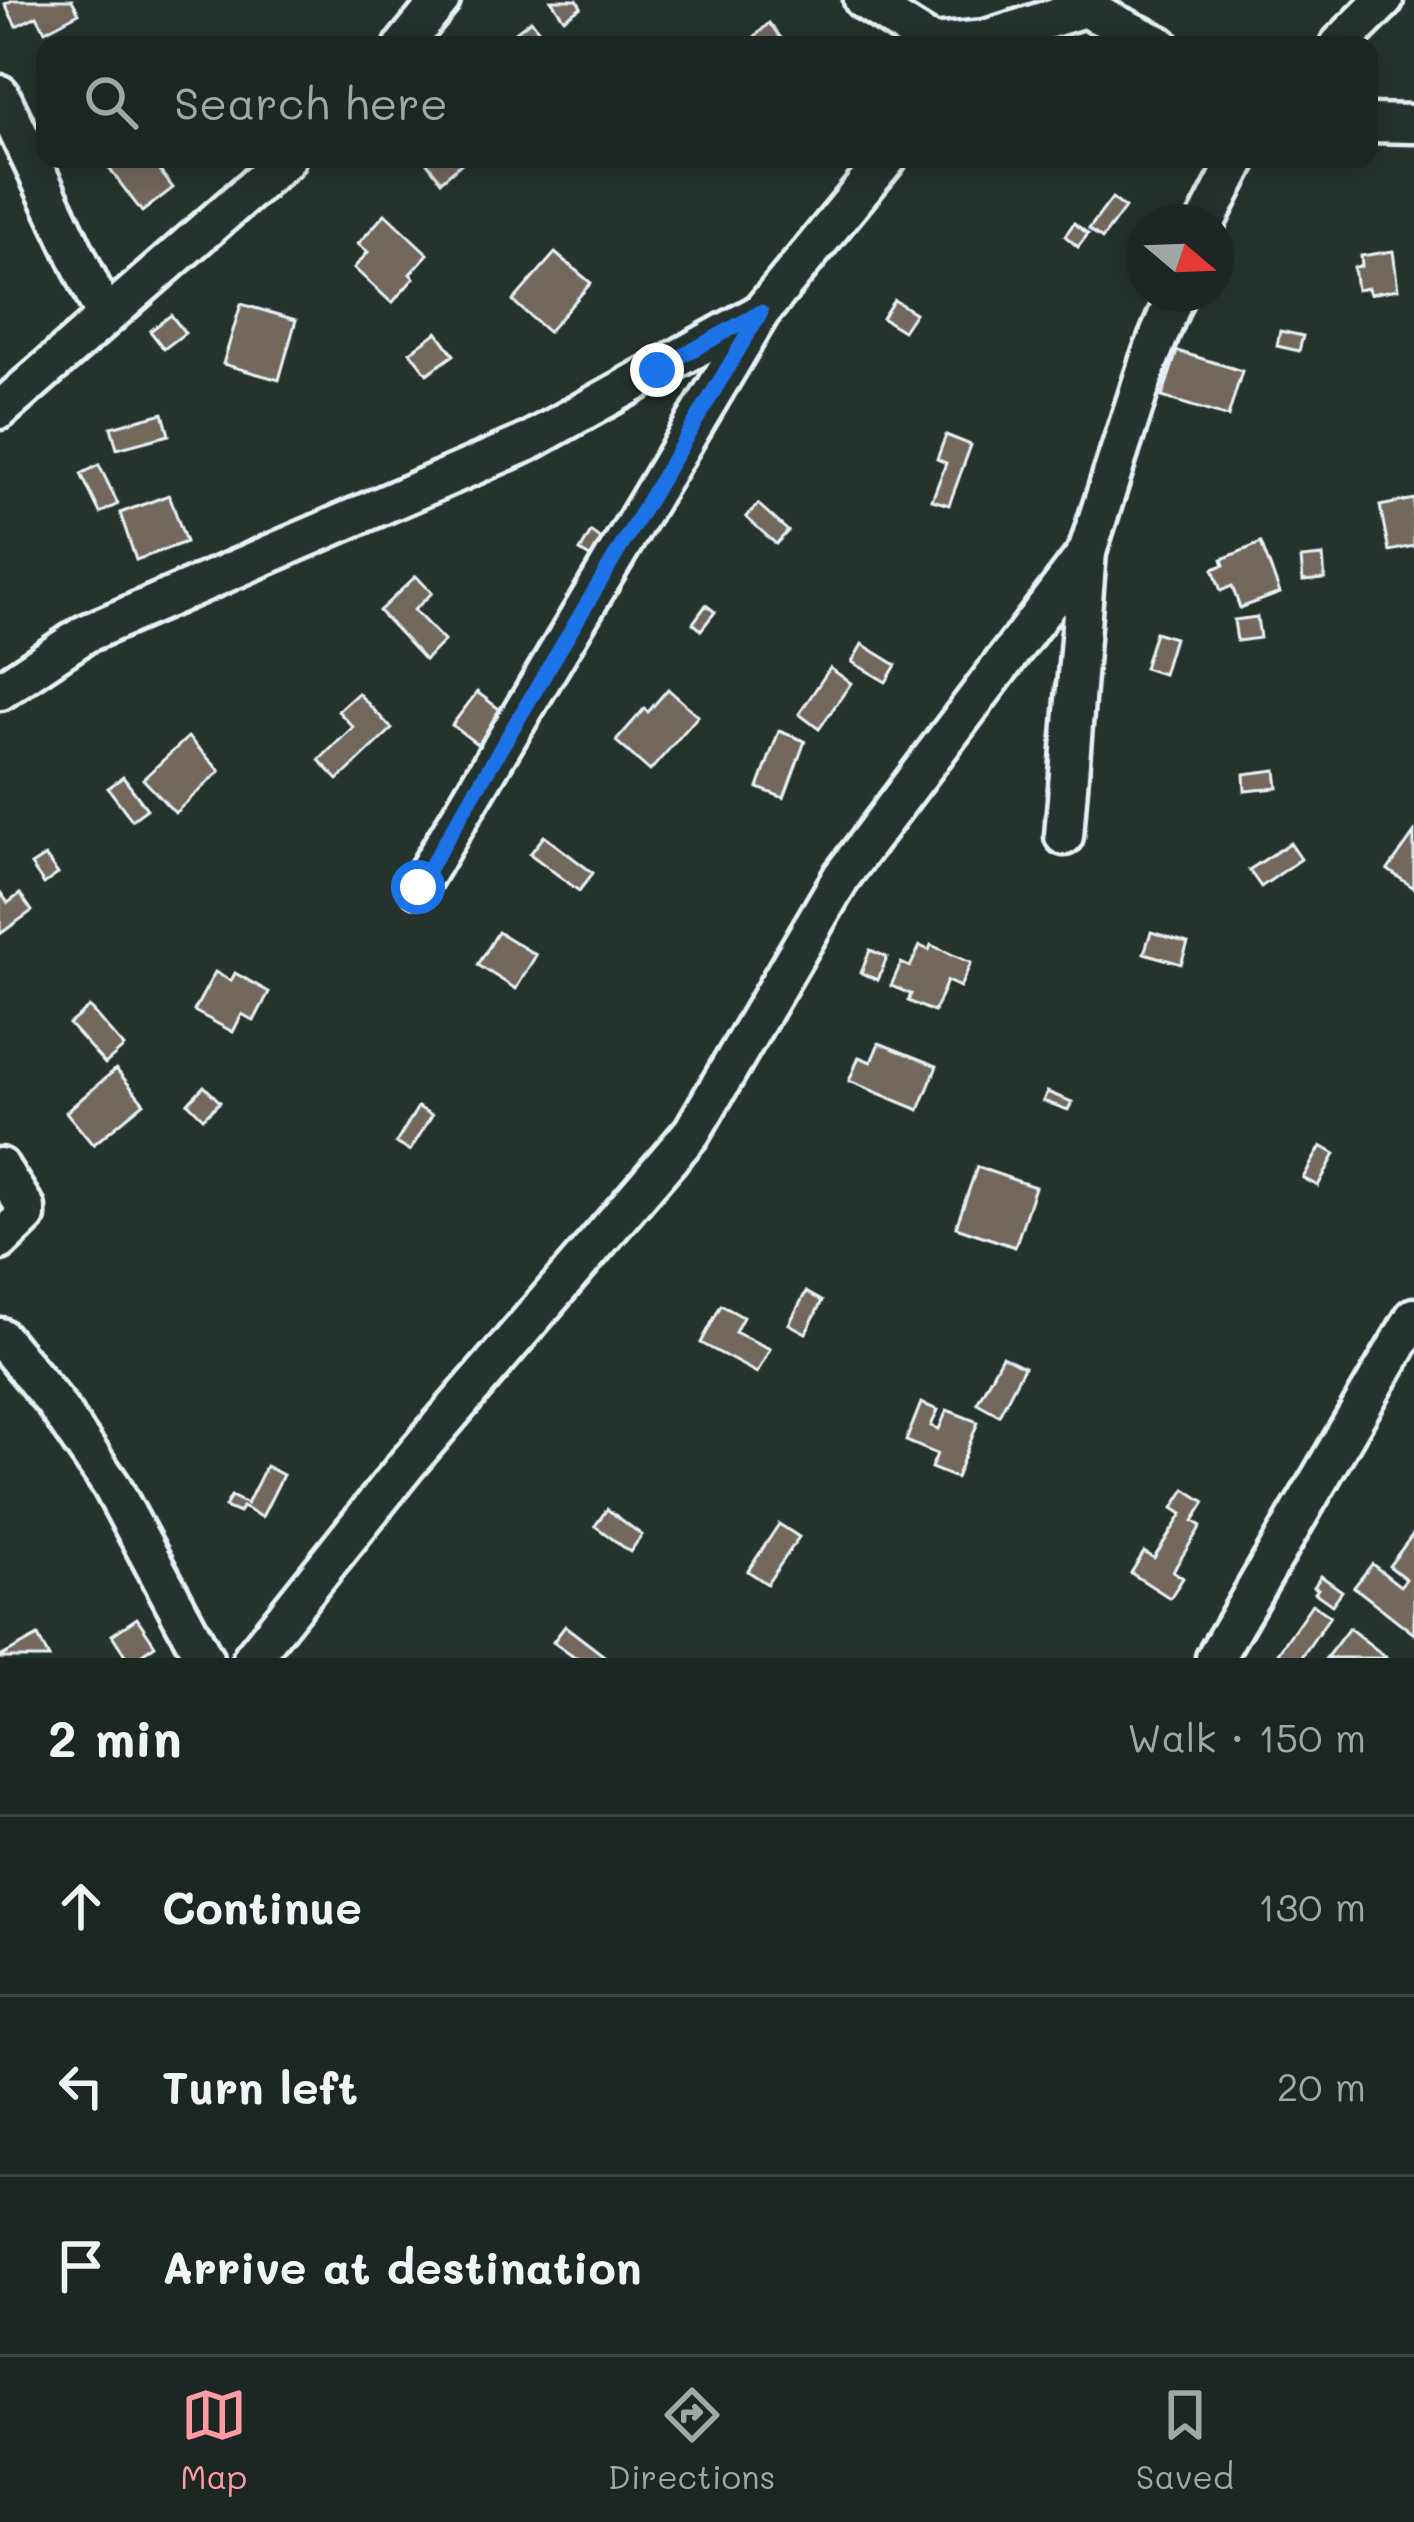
<!DOCTYPE html>
<meta charset="utf-8">
<style>
body{margin:0;font-family:Mali,sans-serif;background:#252e2a;color:#f1f3f6}
.compass{position:absolute;left:1126px;top:204px;width:108px;height:108px;border-radius:50%;background:#1c2622;box-shadow:0 6px 30px #0003;rotate:109deg}
.stop{position:absolute;width:36px;height:36px;margin:-27px;border:9px solid #1a73e8;border-radius:50%;background:#fff}
.stop.end{background:#1a73e8;border-color:#fff;box-shadow:0 3px 12px #0008}
.list{margin:0;padding:0;list-style:none}
h2{display:flex;justify-content:space-between;align-items:center;height:156px;margin:0;padding:0 48px;font-size:51px}
h2 small{font-size:39px;font-weight:400;color:#a0a5a5}
.list li{display:grid;grid-template-columns:78px 1fr auto;gap:36px;align-items:center;box-sizing:border-box;height:180px;padding:0 48px;border-top:3px solid #3a4340}
.list b{display:block;font-size:45px;white-space:nowrap}
.list em{font-size:39px;font-style:normal;color:#a0a5a5}
.icon{flex:none;width:66px;height:66px;fill:none;stroke:currentColor;stroke-width:2;stroke-linecap:round;stroke-linejoin:round}
.map{position:relative;flex:none;width:1414px;height:1658px;overflow:hidden}
.search{position:absolute;background:#1c2622;box-shadow:0 6px 30px #0003;left:36px;right:36px;top:36px;height:132px;display:flex;align-items:center;gap:30px;box-sizing:border-box;padding:0 42px;border-radius:24px;color:#a0a5a5;font-size:45px}
.sheet{height:696px;background:#1c2622}
nav{display:flex;justify-content:space-around;align-items:center;box-sizing:border-box;height:168px;border-top:3px solid #3a4340;background:#1c2622;font-size:33px;color:#a0a5a5}
nav a{display:grid;justify-items:center;gap:6px}
nav .on{color:#ff9aa2}
.map>svg:first-child{display:block}
.building{fill:#72675b;stroke:#e8f1f8;stroke-width:3}
.lines{fill:none;stroke-linecap:round;stroke-linejoin:round}
.minor-casing{stroke:#e8f1f8;stroke-width:45}
.minor{stroke:#26332d;stroke-width:36}
.route{stroke:#1a73e8;stroke-width:15}
</style>
<div class="map">
<svg width="1414" height="1658" viewBox="0 0 1414 1658">
<rect width="100%" height="100%" fill="#26332d"/>
<filter id="ink" filterUnits="userSpaceOnUse"><feTurbulence type="fractalNoise" baseFrequency=".00833" numOctaves="2"/><feDisplacementMap in="SourceGraphic" scale="24" xChannelSelector="R" yChannelSelector="G"/><feConvolveMatrix kernelMatrix="1 2 1 2 8 2 1 2 1" color-interpolation-filters="sRGB"/></filter>
<g filter="url(#ink)">
<g class="building">
<path d="M13,0H72L79,13L45,31L37,16L16,26L5,4Z"/>
<path d="M551,0H577L581,7L564,19Z"/>
<path d="M531,20L550,45H516L509,37Z"/>
<path d="M769,23L782,39L775,45H746Z"/>
<path d="M102,159H151L173,188L142,212Z"/>
<path d="M424,159H458L462,163L441,181Z"/>
<path d="M1112,198L1125,208L1102,239L1089,229Z"/>
<path d="M385,214L428,254L410,274L414,278L392,303L354,268L368,252L358,244Z"/>
<path d="M1074,223L1088,234L1078,247L1065,236Z"/>
<path d="M1393,251L1398,289L1370,294L1368,288L1357,290L1354,267L1362,266L1361,256Z"/>
<path d="M555,253L591,283L548,332L513,301Z"/>
<path d="M894,300L915,313L903,331L882,318Z"/>
<path d="M241,304L296,320L279,380L223,364Z"/>
<path d="M171,315L185,333L164,349L150,331Z"/>
<path d="M1280,331L1303,336L1299,351L1277,346Z"/>
<path d="M437,332L454,355L427,374L410,352Z"/>
<path d="M1177,351L1242,371L1228,417L1162,397Z"/>
<path d="M163,413L169,435L117,449L111,427Z"/>
<path d="M946,435L971,445L949,505L932,500L946,463L937,459Z"/>
<path d="M99,465L118,504L100,513L81,474Z"/>
<path d="M169,495L186,542L136,560L120,513Z"/>
<path d="M1414,499V546L1389,551L1380,506Z"/>
<path d="M758,504L788,531L776,544L746,517Z"/>
<path d="M591,532L607,543L596,561L580,551Z"/>
<path d="M1261,543L1280,593L1240,608L1232,586L1221,591L1213,569L1224,565L1222,559Z"/>
<path d="M1323,556L1325,579L1303,581L1301,558Z"/>
<path d="M416,576L432,593L414,610L444,641L425,660L379,611Z"/>
<path d="M706,605L715,612L701,630L693,623Z"/>
<path d="M1257,617L1260,638L1237,641L1234,620Z"/>
<path d="M1155,632L1174,638L1163,674L1144,668Z"/>
<path d="M862,644L896,665L886,682L852,662Z"/>
<path d="M830,668L851,683L819,729L799,714Z"/>
<path d="M668,689L698,716L650,771L616,741L644,709L648,712Z"/>
<path d="M477,692L503,712L478,745L452,725Z"/>
<path d="M358,693L392,729L338,780L319,760L353,727L338,711Z"/>
<path d="M779,731L805,741L784,798L758,788Z"/>
<path d="M188,737L220,771L175,813L143,779Z"/>
<path d="M1276,770L1278,788L1245,791L1244,774Z"/>
<path d="M123,777L147,809L132,820L108,788Z"/>
<path d="M1414,833V888L1388,870Z"/>
<path d="M544,836L593,873L579,891L530,854Z"/>
<path d="M1290,843L1301,859L1261,887L1249,870Z"/>
<path d="M45,856L58,874L44,884L31,865Z"/>
<path d="M0,892L8,903L20,894L32,911L0,934Z"/>
<path d="M498,932L536,955L516,989L478,965Z"/>
<path d="M1151,932L1188,943L1181,964L1144,953Z"/>
<path d="M931,945L971,963L960,987L947,981L934,1012L908,1001L911,994L891,986L901,963L910,967L920,946L929,950Z"/>
<path d="M870,950L887,957L878,980L861,973Z"/>
<path d="M215,972L231,981L235,973L269,992L254,1021L242,1014L233,1032L194,1011Z"/>
<path d="M89,1007L124,1047L105,1064L69,1024Z"/>
<path d="M879,1043L937,1066L919,1110L849,1081L859,1057L871,1062Z"/>
<path d="M116,1069L144,1103L93,1145L66,1112Z"/>
<path d="M204,1086L220,1102L203,1118L188,1103Z"/>
<path d="M1047,1092L1072,1102L1068,1110L1043,1101Z"/>
<path d="M418,1107L432,1115L410,1151L396,1143Z"/>
<path d="M1321,1146L1335,1154L1318,1186L1303,1178Z"/>
<path d="M977,1167L1035,1187L1015,1247L956,1227Z"/>
<path d="M806,1292L822,1301L806,1333L789,1324Z"/>
<path d="M721,1305L743,1317L735,1332L770,1349L757,1373L701,1343Z"/>
<path d="M1002,1356L1024,1367L999,1415L977,1403Z"/>
<path d="M921,1403L938,1410L931,1426L939,1429L947,1410L978,1422L956,1478L931,1468L937,1454L906,1441Z"/>
<path d="M266,1466L283,1475L262,1517L242,1507L239,1513L225,1507L231,1496L247,1504Z"/>
<path d="M1185,1489L1205,1502L1193,1521L1201,1526L1173,1571L1183,1578L1170,1598L1131,1573L1144,1552L1154,1558L1182,1514L1173,1508Z"/>
<path d="M607,1509L642,1535L630,1552L595,1526Z"/>
<path d="M779,1524L799,1537L767,1584L748,1571Z"/>
<path d="M1413,1534L1414,1535V1634L1354,1587L1372,1564L1400,1586L1406,1579L1389,1566Z"/>
<path d="M1321,1576L1342,1591L1332,1605L1315,1593L1318,1589L1314,1587Z"/>
<path d="M1312,1604L1330,1616L1301,1658H1286L1278,1653Z"/>
<path d="M137,1618L155,1645L136,1658H127L112,1635Z"/>
<path d="M565,1626L607,1658H575L553,1642Z"/>
<path d="M1349,1628L1387,1658H1326Z"/>
<path d="M38,1636L49,1658H0V1657Z"/>
</g>
<g class="lines">
<g class="minor-casing">
<g id="minor">
<path d="M863,0L933,44L986,39L1084,8L1160,45"/>
<path d="M404,45L441,0"/>
<path d="M1339,45L1384,0"/>
<path d="M0,94L105,316"/>
<path d="M1369,123L1414,124"/>
<path d="M1206,222L1238,159"/>
<path d="M0,410L286,159"/>
<path d="M0,691L85,634L526,443L758,314"/>
<path d="M1064,836L1087,552"/>
<path d="M418,887L761,312L887,159"/>
<path d="M0,1167L26,1208V1216L0,1241"/>
<path d="M0,1337L54,1402L111,1485L204,1658"/>
<path d="M252,1658L407,1464L692,1132L842,876L1087,552L1149,360L1176,294"/>
<path d="M1215,1658L1414,1317"/>
</g>
</g>
<use href="#minor" class="minor"/>
</g>
</g>
<g class="lines" filter="url(#ink)">
<path class="route" d="M418,887L761,312L657,370"/>
</g>
</svg>
<svg class="compass" viewBox="-18 -18 36 36"><path d="M0-13l5 13h-10z" fill="#e53935"/><path d="M0 13l5-13h-10z" fill="#a0a5a5"/></svg>
<div class="stop" style="left:418px;top:887px"></div>
<div class="stop end" style="left:657px;top:370px"></div>
<div class="search"><svg class="icon" aria-label="search" viewBox="0 0 24 24"><circle cx="10" cy="10" r="6"/><path d="M15 15l6 6"/></svg>Search here</div>
</div>
<section class="sheet">
<h2>2 min<small>Walk · 150 m</small></h2>
<ul class="list">
<li><svg class="icon" aria-label="ahead" viewBox="0 0 24 24"><path d="M12 20V5M6 11l6-6 6 6"/></svg><div><b>Continue</b></div><em>130 m</em></li>
<li><svg class="icon" aria-label="left" viewBox="0 0 24 24"><path d="M17 20v-9H6M10 6l-5 5 5 5"/></svg><div><b>Turn left</b></div><em>20 m</em></li>
<li><svg class="icon" aria-label="arrive" viewBox="0 0 24 24"><path d="M6 21V4h12l-3 4 3 4H6"/></svg><div><b>Arrive at destination</b></div></li>
</ul>
</section>
<nav>
<a class="on"><svg class="icon" aria-label="map" viewBox="0 0 24 24"><path d="M3 6l6-2 6 2 6-2v14l-6 2-6-2-6 2zM9 4v14M15 6v14"/></svg>Map</a>
<a><svg class="icon" aria-label="directions" viewBox="0 0 24 24"><path d="M12 3l9 9-9 9-9-9zM9 14v-3h6M13 9l2 2-2 2"/></svg>Directions</a>
<a><svg class="icon" aria-label="saved" viewBox="0 0 24 24"><path d="M7 4h10v16l-5-4-5 4z"/></svg>Saved</a>
</nav>
